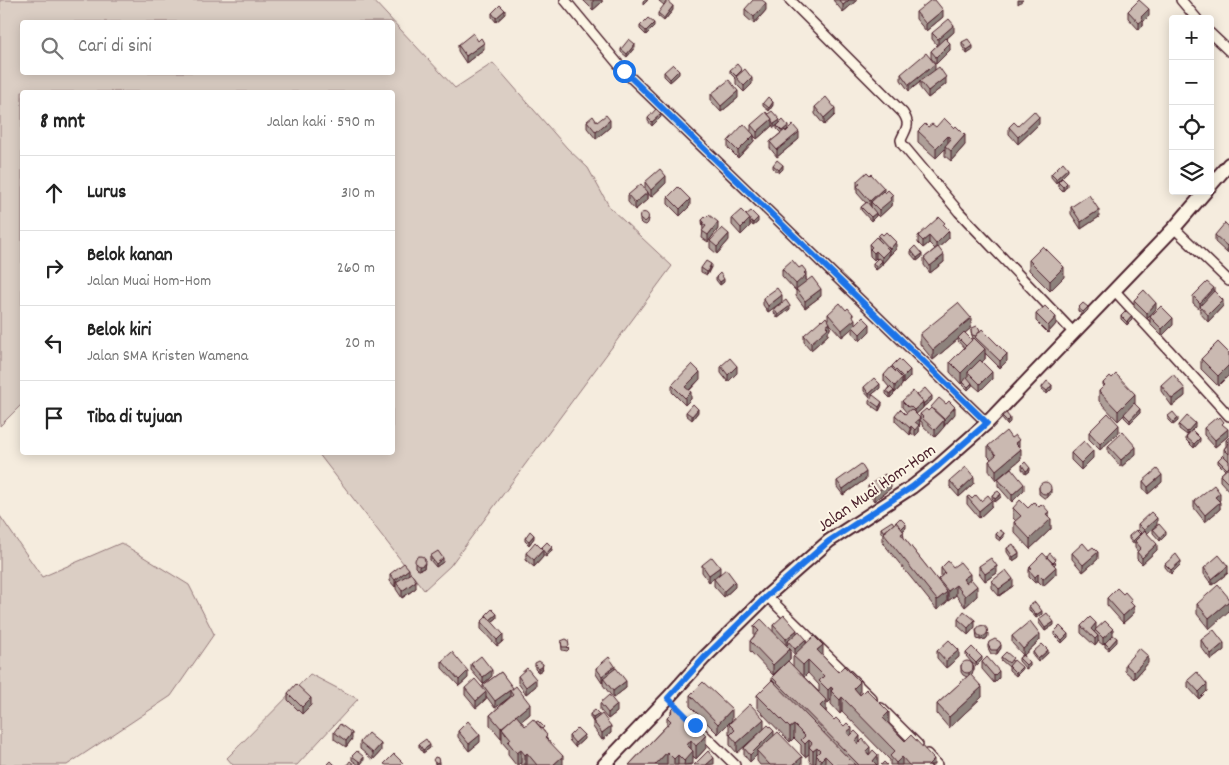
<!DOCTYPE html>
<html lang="id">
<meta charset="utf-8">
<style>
body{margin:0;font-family:Dekko,sans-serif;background:#f2f2f2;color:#222}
.controls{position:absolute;right:15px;top:15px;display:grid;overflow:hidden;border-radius:5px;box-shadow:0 2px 12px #0003}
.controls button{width:45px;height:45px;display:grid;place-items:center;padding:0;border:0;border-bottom:1px solid #e0e0e0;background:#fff;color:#222;font:25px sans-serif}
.stop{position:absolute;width:15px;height:15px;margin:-11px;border:4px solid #1a73e8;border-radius:50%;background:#fff}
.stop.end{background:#1a73e8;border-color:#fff;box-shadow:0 1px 5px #0008}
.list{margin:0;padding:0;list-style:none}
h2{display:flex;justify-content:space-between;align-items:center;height:65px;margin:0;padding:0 20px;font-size:21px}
h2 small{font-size:16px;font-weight:400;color:#767676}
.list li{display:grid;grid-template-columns:32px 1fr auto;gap:15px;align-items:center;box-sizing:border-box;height:75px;padding:0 20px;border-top:1px solid #e0e0e0}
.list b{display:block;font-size:19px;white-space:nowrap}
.list p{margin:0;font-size:16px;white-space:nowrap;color:#767676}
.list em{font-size:16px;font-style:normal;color:#767676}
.icon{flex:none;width:28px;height:28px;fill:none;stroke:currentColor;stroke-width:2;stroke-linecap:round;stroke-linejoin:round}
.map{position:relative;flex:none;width:1229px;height:765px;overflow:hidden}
.search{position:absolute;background:#fff;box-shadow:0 2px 12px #0003;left:20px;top:20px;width:375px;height:55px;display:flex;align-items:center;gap:12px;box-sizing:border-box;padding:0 18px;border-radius:5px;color:#767676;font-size:19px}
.panel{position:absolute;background:#fff;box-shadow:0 2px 12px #0003;left:20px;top:90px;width:375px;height:365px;border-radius:5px}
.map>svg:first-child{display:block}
.green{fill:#dbcec4;stroke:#927678;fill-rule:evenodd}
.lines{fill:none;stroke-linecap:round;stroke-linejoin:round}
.street-casing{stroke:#4a1f2b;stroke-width:12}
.secondary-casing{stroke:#4a1f2b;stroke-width:16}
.street{stroke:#fcf5e5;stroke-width:9}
.secondary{stroke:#fcf5e5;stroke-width:12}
.wall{fill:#ae9f98;stroke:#4a1f2b;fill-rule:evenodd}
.shaded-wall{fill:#8d827c;stroke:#4a1f2b}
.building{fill:#cab9b1;stroke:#4a1f2b}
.route{stroke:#1a73e8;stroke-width:6}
.labels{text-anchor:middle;stroke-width:4;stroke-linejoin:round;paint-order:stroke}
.street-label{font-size:18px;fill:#4a1f2b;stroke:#fcf5e5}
</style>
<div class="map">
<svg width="1229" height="765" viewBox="0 0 1229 765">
<rect width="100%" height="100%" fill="#f5ecde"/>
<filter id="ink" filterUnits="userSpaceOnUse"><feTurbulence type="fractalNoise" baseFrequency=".02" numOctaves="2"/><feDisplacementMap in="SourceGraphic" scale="10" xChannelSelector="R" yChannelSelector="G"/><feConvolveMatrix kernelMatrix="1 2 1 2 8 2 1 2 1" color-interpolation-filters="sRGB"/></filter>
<g filter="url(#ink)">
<g class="green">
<path d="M0,0H373L455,88L493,63L567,148L588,168L610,208L672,266L450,566L424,590L318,453L392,452V92H22V404L0,426ZM22,22H392V72H22Z"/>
<path d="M0,516L42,577L121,543L189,585L214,634L171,696L67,765H0Z"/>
<path d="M310,674L358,699L297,765H233L227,758Z"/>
</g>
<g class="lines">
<g class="street-casing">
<g id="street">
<path d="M565,0L624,71L987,423"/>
<path d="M790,0L903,113C911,125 906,128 901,140L902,144L959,212L1074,333"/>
<path d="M1181,0L1197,19"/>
<path d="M1210,33L1229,51"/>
<path d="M1174,228L1229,281"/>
<path d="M1114,290L1229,416"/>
<path d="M767,596L872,699"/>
<path d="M881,708L918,745"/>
<path d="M698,729L735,765"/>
<path d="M927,754L937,765"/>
</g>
</g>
<g class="secondary-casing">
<g id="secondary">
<path d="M1210,186L1229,164"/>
<path d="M604,765L668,698L704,658L767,596L829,541L912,487L936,468L987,423L1174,228L1206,191"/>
</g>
</g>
<use href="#street" class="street"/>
<use href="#secondary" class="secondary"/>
</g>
<g class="wall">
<path d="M583,0H602V2L593,10Z"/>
<path d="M659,0H668L664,5L659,1Z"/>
<path d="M833,0H857L843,12Z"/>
<path d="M745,9L766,10L754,24L745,16Z"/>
<path d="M673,10L664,21L658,16V13Z"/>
<path d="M1128,11L1149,16L1143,22V26L1139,30L1128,18Z"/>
<path d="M916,12L943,17L926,31L916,19Z"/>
<path d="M492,13L505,14L496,22L492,17Z"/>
<path d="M640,26L654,27L646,35L640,29Z"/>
<path d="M954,32L946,39L950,50L936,64L931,58V51L937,45L932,39V33Z"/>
<path d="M962,42L973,50L967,54L962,46Z"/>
<path d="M458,45L484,49L466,63L458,51Z"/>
<path d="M635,47L627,57L621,52V49Z"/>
<path d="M730,70L742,72L752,84L744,92L736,84V79L730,73Z"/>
<path d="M935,70L946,84L928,98L920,88V82L909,91L901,80V74Z"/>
<path d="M664,72L679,74L670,82L664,76Z"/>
<path d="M711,94L738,98L721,112L711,101Z"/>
<path d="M763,103L773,105L769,111L763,106Z"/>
<path d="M815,107L835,115L824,125L815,114Z"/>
<path d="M768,114L780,123L774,128L772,125V126L757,139L754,136V141L738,158L728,148V141L751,131V125Z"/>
<path d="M661,117L652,126L648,121V118Z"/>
<path d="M587,121L597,122L610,127L596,139L587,128Z"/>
<path d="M1039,124L1018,144L1009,134V127Z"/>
<path d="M777,126L788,129L786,131L799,139L777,157L770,148V142L781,133L777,129Z"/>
<path d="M928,127L954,128L965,145L951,161L945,156V149L936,158L918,142V131Z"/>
<path d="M773,165L783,169L779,173L773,168Z"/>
<path d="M1068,171L1056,183L1051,177V174Z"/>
<path d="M857,181L884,192L893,202L891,204V206L879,217L876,214V216L871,221L861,210V207L866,203L857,193Z"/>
<path d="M645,182L666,183L651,197L648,193V199L635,210L628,202V195L645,188Z"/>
<path d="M1058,182L1067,186L1063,191L1058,186Z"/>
<path d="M668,197L690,206L680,216L668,204Z"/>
<path d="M1071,207L1099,217L1081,229L1071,214Z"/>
<path d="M746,215L758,222L753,226L750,222V226L741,235L732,225V218Z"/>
<path d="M640,216L649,219L648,223L646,225L642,224L640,222Z"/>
<path d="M702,220L718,229L708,242L702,238L703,230Z"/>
<path d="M945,227L949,238L938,248L944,262L930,273L924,265V258L935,249L929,243L923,248L918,243V236Z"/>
<path d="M1229,227V251L1227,253L1215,242V235Z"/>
<path d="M878,236L896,249L890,255H889V256L882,264V263V265L876,270L873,267V263L877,259L876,258L874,260L870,256L869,244L878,239Z"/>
<path d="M729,240L717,254L710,248V241Z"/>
<path d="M911,250L922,257L917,261L911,254Z"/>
<path d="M1029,260L1064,277L1050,291L1029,270Z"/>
<path d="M711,267L707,275L701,272V268Z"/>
<path d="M782,269L806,277V282L821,296L805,308L796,296V291L782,276Z"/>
<path d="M716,277L724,282L720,285L716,280Z"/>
<path d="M1214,291L1223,306L1208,322L1200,313V309L1193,303V296Z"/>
<path d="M763,298L782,302L768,312L763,305Z"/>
<path d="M1134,300L1156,309L1147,319L1134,307Z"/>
<path d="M1078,308L1088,310L1083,315L1078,311Z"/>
<path d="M774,309H790L778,318L774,313Z"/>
<path d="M828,314L853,317L855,325L870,331L860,341L853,334V327L842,337L830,324V329L828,332V335L811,350L804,342V335L822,321L828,319Z"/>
<path d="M1036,314L1056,324L1048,333L1036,321Z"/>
<path d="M1121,316L1132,320L1127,325L1121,319Z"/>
<path d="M1150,317L1173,325L1162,336L1150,324Z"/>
<path d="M971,328L965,333L972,340L973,338L971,333V330L980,331L1007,361L1000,368L985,353V359L982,362L992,379L980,391L972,384V386L968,390L963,385V382L961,384L950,372V362L964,348L958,341V339L933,360L920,344V334Z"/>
<path d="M1229,353V375L1218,386L1201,369V359Z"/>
<path d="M721,366L737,373L728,382L721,373Z"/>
<path d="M892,366L910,377L903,384L902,383V385L895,393L894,391V394L890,398L886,394V391L889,387L884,381V375L892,368Z"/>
<path d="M700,379L689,391L691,399L685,405L672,392V385Z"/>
<path d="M1103,383L1135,404L1140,413L1130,423L1124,417V415L1118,421L1099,401V391L1103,387Z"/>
<path d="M1161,385L1185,396L1172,406L1161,391Z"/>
<path d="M864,387L880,388L869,397L864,391Z"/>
<path d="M1042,387L1052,389L1047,394L1042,390Z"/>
<path d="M917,395L932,400L923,407V408L916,414L920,424L919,426V432L915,436L911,433L910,435L895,421V415L905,414L907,413L902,407V401Z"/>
<path d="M869,400L882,405L879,411L869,404Z"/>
<path d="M931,407L955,414L935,437L922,425V422L920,421V414L928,411L931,408Z"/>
<path d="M686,412H698L692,420L686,415Z"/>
<path d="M1002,416L1010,422L1007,425L1002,419Z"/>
<path d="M1168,416L1178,421L1173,425L1168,420Z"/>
<path d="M1179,425L1195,427L1187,435L1179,429Z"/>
<path d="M1224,426L1228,436L1215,447L1204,435V428Z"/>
<path d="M1089,432H1119L1100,450L1089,439Z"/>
<path d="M1186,437L1200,441L1194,448L1186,440Z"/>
<path d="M1229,437V491L1220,481V475L1225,470L1218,463V460L1224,455V449L1226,446V440Z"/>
<path d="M988,446L1019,447L1021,459L996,480L989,471V461L991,459L988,456Z"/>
<path d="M1108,446L1136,454L1121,467L1108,452Z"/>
<path d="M1071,453L1093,458L1081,470L1071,460Z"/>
<path d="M1022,465L1030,471L1026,474L1022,469Z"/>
<path d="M866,479L843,495L837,487V481Z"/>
<path d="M998,479L1024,490L1012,502L998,486Z"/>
<path d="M950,481L974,483L959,497L950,487Z"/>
<path d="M1143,481L1162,482L1148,494L1143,488Z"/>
<path d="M868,486L891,488L874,501L868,493Z"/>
<path d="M1039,487L1051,493L1047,498H1044L1039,494Z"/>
<path d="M992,495L1001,497L995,502L992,498Z"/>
<path d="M967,497L981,501L992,506L979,518L967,504Z"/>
<path d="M1220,500L1219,501L1220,509L1205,522L1194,508V501Z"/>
<path d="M1013,508H1028L1049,517L1051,529L1030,549L1014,532V522L1016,521L1013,518Z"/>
<path d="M894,524L906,528L903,531L904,538L938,581V579L941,577V568L953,567L970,580L977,596L965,607L956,595L948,601L947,600V602L937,610L883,543V535L881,532V528Z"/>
<path d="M1138,524L1157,525L1147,533L1157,550L1142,564L1137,559V552H1138L1135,548V542L1133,544L1129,539V536H1140L1142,534L1138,530Z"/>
<path d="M1153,529L1166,535L1160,541L1153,533Z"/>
<path d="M996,534L1004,537L1000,541L996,538Z"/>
<path d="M525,538H534L529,545L525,541Z"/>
<path d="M541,548L552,550L546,557L543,555V557L534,567L526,560V553Z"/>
<path d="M1007,548L1019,557L1013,561L1007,552Z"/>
<path d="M1072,553L1098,559L1083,572L1072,559Z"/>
<path d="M430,556L443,562L436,567L430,560Z"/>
<path d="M1047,557L1056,563L1054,565L1056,574L1043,586L1038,581L1035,583L1029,577V570L1030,566Z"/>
<path d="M415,563H425L424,568L419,570L417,569L415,567Z"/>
<path d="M1165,564H1181L1171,574L1165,567Z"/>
<path d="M702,565L720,573L709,582L702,572Z"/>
<path d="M979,566L997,573L985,581L979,573Z"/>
<path d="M1204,568L1228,573L1212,585L1204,574Z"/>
<path d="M390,574H409L416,588L402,598L396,589V586L395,587L390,581Z"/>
<path d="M714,579L735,587L724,597L714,586Z"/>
<path d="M992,581L1013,586L999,596L992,588Z"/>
<path d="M1123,594L1132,604L1134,613L1123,623L1107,605V598Z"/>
<path d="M1229,598L1209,629L1197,614V604Z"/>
<path d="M1029,606L1042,614L1036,618L1029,610Z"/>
<path d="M486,615L497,618L492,622L503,641L497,646L481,629V622L486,617Z"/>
<path d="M958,619L975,627L968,635L958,626Z"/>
<path d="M1039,619L1054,625L1045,631L1039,623Z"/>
<path d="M773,625L797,633L806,644L823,656L905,741L934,765H890V760L842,711L840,714L831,704V700L828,703L826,702V712L834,720L860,741L870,753L878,765H816V762L813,765L809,760V754L805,757L801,753V745L794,738L790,742L757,708V695L772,681V677L793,666V656L795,655L790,649V659L773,675L750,651V641L754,636V626L773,632ZM808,673L819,685V692L804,677Z"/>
<path d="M1081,626L1096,629H1113L1103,645L1098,641V642L1095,646L1081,633Z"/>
<path d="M976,630L988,636L986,639L980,640L977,639Z"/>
<path d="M1054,632L1068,637L1062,643L1054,635Z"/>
<path d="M1012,636L1040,640L1024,655L1030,666L1026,669L1019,661V658L1023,655L1012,643Z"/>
<path d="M1201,640L1224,650L1211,660L1201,647Z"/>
<path d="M561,641L569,649L567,651L562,650Z"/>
<path d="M1117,642L1109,650L1105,647V643Z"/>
<path d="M988,645L1001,648L997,654H991L988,648Z"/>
<path d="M937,651L959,657L946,668L937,658Z"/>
<path d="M1033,652L1048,653L1038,662L1033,656Z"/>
<path d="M966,653L982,660L976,666L972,663L974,669L971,675L982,697L949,728L937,714V704L967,677L963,675L961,672V665L972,663L966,656Z"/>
<path d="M1001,657L1013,661L1022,670L1016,676L1009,670V667L1001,660Z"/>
<path d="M442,661L468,678L459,686L442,668Z"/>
<path d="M982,662L999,678L994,683L982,669Z"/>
<path d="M1148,663L1134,679L1125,671V664Z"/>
<path d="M471,664L492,676L483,684L471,670Z"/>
<path d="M535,665L543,668L542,670L538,672L535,669Z"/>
<path d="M596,668L615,669L626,688L613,698L603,685V682L602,683L596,674Z"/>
<path d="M501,672L530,714L521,721L525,726L544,731L547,739L563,765H522L521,763L518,765H516L508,755V749L502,742V738H501L490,725V715L510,697L495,708L486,696V699L476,708L465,695V688H483V685Z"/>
<path d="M518,676L536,686L526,694L518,683Z"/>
<path d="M1188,680L1207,691L1199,699L1188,687Z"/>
<path d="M288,693L311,705L302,714L288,700Z"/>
<path d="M690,695L732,720L718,734L690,706Z"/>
<path d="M600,703L617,712L608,719L600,710Z"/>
<path d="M671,711L706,748L696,759L693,756L692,765H629L667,725V717L671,714Z"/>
<path d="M590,714L599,716L611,733L602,740L593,727V722L590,717Z"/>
<path d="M729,724L764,729L774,735L802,765H760L757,761V755L750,762L744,755V748L762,730L737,753L730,745V735L729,734Z"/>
<path d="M458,731L480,742L469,751L458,737Z"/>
<path d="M334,732L352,739L346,747L334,739Z"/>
<path d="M569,736L584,739L575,747L569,740Z"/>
<path d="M360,742L381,751L373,760L360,749Z"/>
<path d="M419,744L430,748L423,753L419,747Z"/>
<path d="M352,756L364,760L360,765H359L352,760Z"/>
</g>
<g class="shaded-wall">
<path d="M593,0H602V2L593,10Z"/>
<path d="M644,0H648L643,5V1Z"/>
<path d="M849,0H857L843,12V5Z"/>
<path d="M1018,0H1023L1018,4Z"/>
<path d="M766,3V10L754,24V17Z"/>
<path d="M673,6V10L664,21V18Z"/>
<path d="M1149,9V16L1143,22V26L1139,30V23L1141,17Z"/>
<path d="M505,10V14L496,22V18Z"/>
<path d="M943,10V17L926,31V24Z"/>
<path d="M654,23V27L646,35V31Z"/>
<path d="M954,25V32L938,46V39Z"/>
<path d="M484,43V49L466,63V56Z"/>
<path d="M950,43V50L936,64V57Z"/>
<path d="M635,44V47L627,57V54Z"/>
<path d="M973,46V50L967,54V50Z"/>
<path d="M935,64V71L920,81V82L909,91V85Z"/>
<path d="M679,70V74L670,82V79Z"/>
<path d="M946,77V84L928,98V91Z"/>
<path d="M752,78V84L744,92V86Z"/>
<path d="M738,91V98L721,112V106Z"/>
<path d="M773,102V105L769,111V108Z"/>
<path d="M835,108V115L824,125V118Z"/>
<path d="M661,114V117L652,126V122Z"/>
<path d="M1039,117V124L1018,144V137Z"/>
<path d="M772,119V126L757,139V132Z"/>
<path d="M610,120V127L596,139V132Z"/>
<path d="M780,120V123L774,128V124Z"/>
<path d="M788,126V129L782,135V131Z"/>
<path d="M799,132V139L777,157V150Z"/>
<path d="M754,135V141L738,158V151Z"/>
<path d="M965,135V145L951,161V151Z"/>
<path d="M948,136V146H945V149L936,158V148Z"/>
<path d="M783,165V169L779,173V170Z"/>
<path d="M1068,168V171L1056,183V179Z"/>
<path d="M666,176V183L651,197V190Z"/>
<path d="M1067,183V186L1063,191V187Z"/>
<path d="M884,188V195L871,202V207H870V201Z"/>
<path d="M648,192V199L635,210V203Z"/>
<path d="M893,195V202L891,204V206L879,217V210Z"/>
<path d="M690,199V206L680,216V209Z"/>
<path d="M1099,210V217L1081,229V222Z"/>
<path d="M876,213V216L871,221V217Z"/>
<path d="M758,218V222L753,226V223Z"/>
<path d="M750,219V226L741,235V228Z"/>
<path d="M718,222V229L708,242V235Z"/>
<path d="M949,231V238L936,250V244Z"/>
<path d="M729,234V240L717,254V247Z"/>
<path d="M929,236V243L923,248V241Z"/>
<path d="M896,242V249L890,255V249Z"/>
<path d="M1229,244V251L1227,253V246Z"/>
<path d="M889,250V256L882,264V257Z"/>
<path d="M876,251V258L874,260V253Z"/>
<path d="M922,254V257L917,261V258Z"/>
<path d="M944,255V262L930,273V266Z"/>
<path d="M882,261V265L876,270V267Z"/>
<path d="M711,264V267L707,275V272Z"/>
<path d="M1064,267V277L1050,291V281Z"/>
<path d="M806,271V282L796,291V284L804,273Z"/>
<path d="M724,279V282L720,285V282Z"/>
<path d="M1214,288V295L1200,307V303Z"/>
<path d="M821,289V296L805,308V301Z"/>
<path d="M782,295V302L768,312V306Z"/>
<path d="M1223,300V306L1208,322V315Z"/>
<path d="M1156,303V309L1147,319V313Z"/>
<path d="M790,306V309L778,318V315Z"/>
<path d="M1088,307V310L1083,315V312Z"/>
<path d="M853,314V320L855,319V326L842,337V330Z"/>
<path d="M1132,316V320L1127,325V322Z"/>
<path d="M1056,317V324L1048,333V326Z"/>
<path d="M971,318V328L933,360V350Z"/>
<path d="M1173,318V325L1162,336V329Z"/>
<path d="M830,323V329L828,332V335L811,350V343Z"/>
<path d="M870,324V331L860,341V334Z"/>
<path d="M985,349V359L970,374L968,372V377L961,384V373Z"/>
<path d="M1007,354V361L1000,368V361Z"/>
<path d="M1229,365V375L1218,386V376Z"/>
<path d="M737,366V373L728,382V375Z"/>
<path d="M910,370V377L903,384V377Z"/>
<path d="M700,372V379L685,394V387Z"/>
<path d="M992,372V379L980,391V384Z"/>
<path d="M902,378V385L895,393V386Z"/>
<path d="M972,383V386L968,390V387Z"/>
<path d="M880,384V388L869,397V394Z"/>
<path d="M1052,385V389L1047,394V391Z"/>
<path d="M1185,389V396L1172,406V399Z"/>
<path d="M894,391V394L890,398V394Z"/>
<path d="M691,392V399L685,405V398Z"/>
<path d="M1135,394V404L1118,421V411Z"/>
<path d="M932,396V400L923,407V404Z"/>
<path d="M882,402V405L879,411V407Z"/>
<path d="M923,402V408L914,416V410Z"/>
<path d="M955,407V414L944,426V419Z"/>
<path d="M698,409V412L692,420V416Z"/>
<path d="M1140,409V413L1130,423V420Z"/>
<path d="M920,418L919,432L915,436V422Z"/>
<path d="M1010,418V422L1007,425V421Z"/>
<path d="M1178,418V421L1173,425V422Z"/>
<path d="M944,420V427L935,437V430Z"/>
<path d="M1195,423V427L1187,435V432Z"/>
<path d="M1119,425V432L1100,450V444Z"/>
<path d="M911,426V433L910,435V428Z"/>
<path d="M1228,429V436L1215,447V440Z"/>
<path d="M1200,438V441L1194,448V444Z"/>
<path d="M1019,440V450L1015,443Z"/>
<path d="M1136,447V454L1121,467V460Z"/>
<path d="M1021,449V459L996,480V470Z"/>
<path d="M1093,451V458L1081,470V463Z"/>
<path d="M1030,468V471L1026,474V471Z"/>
<path d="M866,472V479L843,495V489Z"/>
<path d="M1162,475V482L1148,494V487Z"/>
<path d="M974,477V483L959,497V491Z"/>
<path d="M891,481V488L874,501V494Z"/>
<path d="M1024,484V490L1012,502V495Z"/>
<path d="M1051,489V493L1047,498V494Z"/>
<path d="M1220,493V500L1215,504V497Z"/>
<path d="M1001,494V497L995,502V499Z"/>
<path d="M992,500V506L979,518V511Z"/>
<path d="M1220,502V509L1205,522V515Z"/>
<path d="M1049,512V520L1051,519V529L1030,549V539L1046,514Z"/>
<path d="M1157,518V525L1144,536V530Z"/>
<path d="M906,524V528L901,532V529Z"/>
<path d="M1166,532V535L1160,541V537Z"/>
<path d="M1004,533V537L1000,541V538Z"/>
<path d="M1140,534V538L1133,544V541Z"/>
<path d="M534,535V538L529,545V541Z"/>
<path d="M1157,544V550L1142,564V558Z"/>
<path d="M552,547V550L546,557V554Z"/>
<path d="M543,550V557L534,567V560Z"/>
<path d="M1098,552V559L1083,572V565Z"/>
<path d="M1019,553V557L1013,561V557Z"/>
<path d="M443,558V562L436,567V564Z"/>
<path d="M425,559L424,568L419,570V567Z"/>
<path d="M1181,561V564L1171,574V570Z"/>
<path d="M997,566V573L985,581V574Z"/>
<path d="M1228,566V573L1212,585V579Z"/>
<path d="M720,567V573L709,582V575Z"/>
<path d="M1056,567V574L1043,586V579Z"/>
<path d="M409,569V576L396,582V586L395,587V580Z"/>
<path d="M970,574V584L963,589V579Z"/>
<path d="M1038,574V581L1035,583V577Z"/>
<path d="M1013,579V586L999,596V589Z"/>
<path d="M416,581V588L402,598V591Z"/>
<path d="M735,581V587L724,597V591Z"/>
<path d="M956,585V595L948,601V591Z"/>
<path d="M977,586V596L965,607V596Z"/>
<path d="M947,592V602L937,610V600Z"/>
<path d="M1229,601V611L1209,629V618Z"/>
<path d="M1134,606V613L1123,623V616Z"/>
<path d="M1042,611V614L1036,618V615Z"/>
<path d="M497,614V618L490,623V620Z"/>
<path d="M975,620V627L968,635V628Z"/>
<path d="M1054,622V625L1045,631V628Z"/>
<path d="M1096,623V630L1091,636V629Z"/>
<path d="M1113,629V636L1103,645V638Z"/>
<path d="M797,630V636L788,641V644L786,646V639Z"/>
<path d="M988,633V636L986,639L980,640V637Z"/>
<path d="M503,634V641L497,646V640Z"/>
<path d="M1040,634V640L1023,656V649Z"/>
<path d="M1068,634V637L1062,643V640Z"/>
<path d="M1098,636V642L1095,646V639Z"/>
<path d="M1117,638V642L1109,650V647Z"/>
<path d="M806,639V646L795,655V649Z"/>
<path d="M1224,643V650L1211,660V654Z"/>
<path d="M823,645V659L817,650Z"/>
<path d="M1001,645V648L997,654V650Z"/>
<path d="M790,649V659L773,675V665Z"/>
<path d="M959,650V657L946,668V661Z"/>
<path d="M1048,650V653L1038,662V659Z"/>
<path d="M1148,656V663L1134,679V672Z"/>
<path d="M982,657V660L976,666V663Z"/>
<path d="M808,660V673L803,678V665Z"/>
<path d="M1030,662V666L1026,669V665Z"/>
<path d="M543,664L542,670L538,672V669Z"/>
<path d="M615,666V673L603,678V682L602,683V676Z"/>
<path d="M974,666V669L972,675L969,677V673Z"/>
<path d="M1022,667V670L1016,676V673Z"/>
<path d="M492,670V676L483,684V677Z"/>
<path d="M468,671V678L459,686V680Z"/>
<path d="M999,671V678L994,683V676Z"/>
<path d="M536,679V686L526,694V687Z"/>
<path d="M626,681V688L613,698V691Z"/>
<path d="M860,682V696L854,688Z"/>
<path d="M1207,684V691L1199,699V692Z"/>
<path d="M831,687V700L828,703V690Z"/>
<path d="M982,687V697L949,728V717Z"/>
<path d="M513,688L510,691V697L495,708V701Z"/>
<path d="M486,692V699L476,708V701Z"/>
<path d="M842,697V711L840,714V700Z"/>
<path d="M311,698V705L302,714V707Z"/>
<path d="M826,700V713L820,706Z"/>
<path d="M530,704V714L506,734L502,728V738H501V728Z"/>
<path d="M617,705V712L608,719V713Z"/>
<path d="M732,709V720L718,734V724Z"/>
<path d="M889,712V725L883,718Z"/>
<path d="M599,714V717L593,722V718Z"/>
<path d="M764,719V729L737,753V743Z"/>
<path d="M794,725V738L790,742V728Z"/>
<path d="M611,726V733L602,740V733Z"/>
<path d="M852,728V741L847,732Z"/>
<path d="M774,731V738L757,751V755L750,762V755Z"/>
<path d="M352,733V739L346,747V741Z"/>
<path d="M480,735V742L469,751V744Z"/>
<path d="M584,735V739L575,747V743Z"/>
<path d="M706,735V748L696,759V746Z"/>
<path d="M860,736V750L856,741Z"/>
<path d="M691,740V753L693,751V764L684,765L687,745Z"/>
<path d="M809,740V754L805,757V744Z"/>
<path d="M381,744V751L373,760V753Z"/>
<path d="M430,745V748L423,753V750Z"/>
<path d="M870,747V760L866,751Z"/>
<path d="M817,748L816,762L813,765V751Z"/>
<path d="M521,750V763L517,765V753Z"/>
<path d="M667,752V765H655Z"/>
<path d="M527,753V765H525V755Z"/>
<path d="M678,755V765H674V759Z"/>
<path d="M878,755V765H873V761Z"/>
<path d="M563,756V765H553Z"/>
<path d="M825,756V765H821V760Z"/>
<path d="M364,757V760L360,765V762Z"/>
<path d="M802,757V765H793Z"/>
<path d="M902,757V765H896V763Z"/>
<path d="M714,758V764L706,765Z"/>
<path d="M934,759V765H928Z"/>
<path d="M439,762V765H435V763Z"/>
</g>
<g class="building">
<path d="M753,0H762L766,3L754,17L745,9Z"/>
<path d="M839,0H849L843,5Z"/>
<path d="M931,0H935L943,10L926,24L916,12Z"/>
<path d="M1139,0L1149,9L1141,17L1143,20L1139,23L1128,11Z"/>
<path d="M667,1L673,6L664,18L658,13Z"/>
<path d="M500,5L505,10L496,18L492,13Z"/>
<path d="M648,18L654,23L646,31L640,26Z"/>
<path d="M949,19L954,25L938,39L932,33Z"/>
<path d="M473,33L478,41L481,38L484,43L466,56L458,45Z"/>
<path d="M945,38L950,43L936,57L931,51Z"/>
<path d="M629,39L635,44L627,54L621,49Z"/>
<path d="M968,39L973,46L967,50L962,42Z"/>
<path d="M926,53L935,64L909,85L901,74Z"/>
<path d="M673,64L679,70L670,79L664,72Z"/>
<path d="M737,64L742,70L736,76L730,70Z"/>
<path d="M939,67L946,77L928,91L920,81Z"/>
<path d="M745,69L752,78L744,86L736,77Z"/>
<path d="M729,80L738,91L721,106L711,94Z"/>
<path d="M768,97L773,102L769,108L763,103Z"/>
<path d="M826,97L835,108L824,118L815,107Z"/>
<path d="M656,109L661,114L652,122L648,118Z"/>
<path d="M772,111L780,120L774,124L772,121V119L768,114Z"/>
<path d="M1034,111L1039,117L1018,137L1009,127L1014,122L1018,126Z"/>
<path d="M766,112L772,119L757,132L751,125Z"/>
<path d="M606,115L610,120L596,132L587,121L593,116L597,122Z"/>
<path d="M944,118L954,128L956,126L965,135L951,151L945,146L951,139L948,136L936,148L918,131L925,124L928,127L932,124L936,127Z"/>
<path d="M783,120L788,126L782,131L777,126Z"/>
<path d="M744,124L754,135L738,151L728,141Z"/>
<path d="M793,125L799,132L777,150L770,142L785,130L786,132Z"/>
<path d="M777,160L783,165L779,170L773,165Z"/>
<path d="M1063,162L1068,168L1056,179L1051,174Z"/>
<path d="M660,169L666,176L651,190L645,182Z"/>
<path d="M867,172L870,175L871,174L884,188L870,201L857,186L860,184L857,181Z"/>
<path d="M1062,178L1067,183L1063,187L1058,182Z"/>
<path d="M641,184L648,192L635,203L628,195Z"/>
<path d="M678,187L690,199L680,209L668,197Z"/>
<path d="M888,190L893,195L890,198L891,200L879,210L871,202L883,191L885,193Z"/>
<path d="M1089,195L1099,210L1081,222L1071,207Z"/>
<path d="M867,202L876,213L871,217L861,207Z"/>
<path d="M741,210L750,219L741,228L732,218Z"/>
<path d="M751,211L758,218L753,223L746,215Z"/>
<circle cx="644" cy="217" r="4.5"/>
<path d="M709,215L718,222L708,235L702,231L706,226L702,223L704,222L702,220L706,216L707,217Z"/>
<path d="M939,217L945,223L943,225L949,231L936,244L929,236L923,241L918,236Z"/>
<path d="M1225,223L1229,227V244L1227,246L1215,235Z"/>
<path d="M722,228L729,234L717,247L710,241Z"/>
<path d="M886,232L896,242L890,249L878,236L881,233L883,235Z"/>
<path d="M876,237L889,250L882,257L876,251L874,253L870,249L872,247L869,244Z"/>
<path d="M915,246L922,254L917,258L911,250Z"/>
<path d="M1043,246L1064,267L1050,281L1029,260Z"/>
<path d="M938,247L944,255L930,266L924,258Z"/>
<path d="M878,258L882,261L876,267L873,263Z"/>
<path d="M792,260L799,268L802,266L806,271L804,273L806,275L796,284L782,269Z"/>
<path d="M706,261L711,264L707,272L701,268Z"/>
<path d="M720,273L724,279L720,282L716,277Z"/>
<path d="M812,277L821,289L805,301L796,289Z"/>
<path d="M1207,282L1214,288L1200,303L1193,296Z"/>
<path d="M777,288L782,295L768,306L763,298Z"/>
<path d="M1144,290L1156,303L1147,313L1134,300Z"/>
<path d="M1214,291L1223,300L1208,315L1200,306Z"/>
<path d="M786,300L790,306L778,315L774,309Z"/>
<path d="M840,303L846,310L848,308L853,314L852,315L855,319L842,330L828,314Z"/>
<path d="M958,303L971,318L933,350L920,334Z"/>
<path d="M1083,303L1088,307L1083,312L1078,308Z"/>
<path d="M1045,306L1056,317L1048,326L1036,314Z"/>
<path d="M1161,306L1173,318L1162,329L1150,317Z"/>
<path d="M1126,311L1132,316L1127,322L1121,316Z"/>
<path d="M826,317L830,323L826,326L828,328L811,343L804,335L821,320L822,321Z"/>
<path d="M863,317L870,324L860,334L853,327Z"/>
<path d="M977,326L979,328L980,331L976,336L972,335L971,330L972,328Z"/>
<path d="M982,329L1007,354L1000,361L975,337Z"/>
<path d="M964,332L972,340L966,346L958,338Z"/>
<path d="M974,338L985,349L961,373L950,362Z"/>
<path d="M1218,342L1229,353V365L1218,376L1201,359Z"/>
<path d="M730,358L737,366L728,375L721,366Z"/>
<path d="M899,359L910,370L903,377L892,366Z"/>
<path d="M980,360L992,372L980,384L968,372Z"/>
<path d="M692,364L700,372L685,387L691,392L685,398L672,385Z"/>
<path d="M891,367L902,378L895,386L884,375Z"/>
<path d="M1116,374L1135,394L1118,411L1099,391L1105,385L1103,383L1110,376L1112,378Z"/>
<path d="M1173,374L1185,389L1172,399L1161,385Z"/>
<path d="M967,377L972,383L968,387L963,382Z"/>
<path d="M874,378L880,384L869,394L864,387Z"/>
<path d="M1047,381L1052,385L1047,391L1042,387Z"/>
<path d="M890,387L894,391L890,394L886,391Z"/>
<path d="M925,388L932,396L923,404V402L917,395Z"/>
<path d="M913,391L923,402L914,410L910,406L908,407L902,401Z"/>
<path d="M873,395L882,402L879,407L869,400Z"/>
<path d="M939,398L946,404L949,401L955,407L944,419L931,407Z"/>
<path d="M1134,403L1140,409L1130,420L1124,414Z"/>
<path d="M693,404L698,409L692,416L686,412Z"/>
<path d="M931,408L944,420L935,430L922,418L923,417L920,414L926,409L928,411Z"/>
<path d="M900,409L905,414L911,409L920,418L915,422L919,425L915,430L911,426L910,428L895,415Z"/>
<path d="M1173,412L1178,418L1173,422L1168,416Z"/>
<path d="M1006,413L1010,418L1007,421L1002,416Z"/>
<path d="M1108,413L1119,425L1100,444L1089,432Z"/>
<path d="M1187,416L1195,423L1187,432L1179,425Z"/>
<path d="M1217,417L1218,419L1220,417L1224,422L1222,424L1228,429L1215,440L1204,428Z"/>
<path d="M1192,430L1200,438L1194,444L1186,437Z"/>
<path d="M1006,431L1011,438L1015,435L1019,440L1015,443L1021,449L996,470L989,461L996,455L988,446Z"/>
<path d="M1123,432L1136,447L1121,460L1108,446Z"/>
<path d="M1229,437V443L1226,440Z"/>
<path d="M1084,441L1093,451L1081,463L1071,453Z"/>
<path d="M1229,443V454L1224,449Z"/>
<path d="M1223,455L1229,461V467L1227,469L1218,460Z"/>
<path d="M1025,462L1030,468L1026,471L1022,465Z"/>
<path d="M861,464L866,472L843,489L837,481Z"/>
<path d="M966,467L974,477L959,491L950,481Z"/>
<path d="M1229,467V484L1220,475Z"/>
<path d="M1011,468L1024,484L1012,495L998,479Z"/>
<path d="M1157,469L1162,475L1148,487L1143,481Z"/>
<path d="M885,474L891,481L874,494L868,486Z"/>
<circle cx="1045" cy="488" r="6"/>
<path d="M1214,485L1220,493L1215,497L1220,502L1205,515L1194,501Z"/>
<path d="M998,491L1001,494L995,499L992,495Z"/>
<path d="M976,495L981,501L988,495L992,500L979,511L967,497L969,496L972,499Z"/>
<path d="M1020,500L1028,508L1034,502L1039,507L1042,504L1049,512L1046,514L1051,519L1030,539L1014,522L1021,516L1013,508Z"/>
<path d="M1151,512L1157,518L1144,530L1138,524Z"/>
<path d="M900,518L906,524L901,529L896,522Z"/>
<path d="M892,521L894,524L884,532L881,528Z"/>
<path d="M896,522L904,532L901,534L947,592L937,600L883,533Z"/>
<path d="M1159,524L1166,532L1160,537L1153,529Z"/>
<path d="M1000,530L1004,533L1000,538L996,534Z"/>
<path d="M1136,530L1140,534L1133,541L1129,536Z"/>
<path d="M530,531L534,535L529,541L525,538Z"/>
<path d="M1145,531L1157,544L1142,558L1137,552L1141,548L1135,541Z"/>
<path d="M535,542L543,550L534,560L526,553Z"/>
<path d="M547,542L552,547L546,554L541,548Z"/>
<path d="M1083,543L1089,550L1093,547L1098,552L1083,565L1072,553Z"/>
<path d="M1013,544L1019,553L1013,557L1007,548Z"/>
<path d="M438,551L443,558L436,564L430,556Z"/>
<path d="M1043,553L1056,567L1043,579L1038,574L1035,577L1029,570L1032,568L1030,566Z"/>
<path d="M1050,553L1056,560L1053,563L1047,557Z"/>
<path d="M1176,554L1181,561L1171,570L1165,564Z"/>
<path d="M1219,555L1228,566L1212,579L1204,568Z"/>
<circle cx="420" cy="561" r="5"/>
<path d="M712,557L720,567L709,575L702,565Z"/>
<path d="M991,558L997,566L985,574L979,566Z"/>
<path d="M948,561L953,567L960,562L970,574L963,579L966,583L971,579L977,586L965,596L956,585L948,591L938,579L945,573L941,568Z"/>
<path d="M404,563L409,569L395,580L390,574Z"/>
<path d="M726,569L735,581L724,591L714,579Z"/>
<path d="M1006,570L1013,579L999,589L992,581Z"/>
<path d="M411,573L416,581L402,591L396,582Z"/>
<path d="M1218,585L1229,598V601L1209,618L1197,604Z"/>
<path d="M1117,588L1123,594L1125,592L1132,600L1130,602L1134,606L1123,616L1107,598Z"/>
<path d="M1035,602L1042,611L1036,615L1029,606Z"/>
<path d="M492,609L497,614L490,620L486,615Z"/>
<path d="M964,611L975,620L968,628L958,619Z"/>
<path d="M1047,613L1054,622L1045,628L1039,619Z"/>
<path d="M784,615L797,630L786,639L773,625Z"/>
<path d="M487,616L503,634L497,640L481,622Z"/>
<path d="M1090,617L1096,623L1091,629L1098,636L1095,639L1081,626Z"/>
<path d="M761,619L790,649L773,665L750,641L759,631L754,626Z"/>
<path d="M1030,621L1040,634L1023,649L1012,636Z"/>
<path d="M1105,621L1113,629L1103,638L1095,630Z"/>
<circle cx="982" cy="631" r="5.5"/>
<path d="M1060,626L1068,634L1062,640L1054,632Z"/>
<path d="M1214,630L1224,643L1211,654L1201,640Z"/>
<path d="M799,631L806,639L795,649L788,641Z"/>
<path d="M1113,635L1117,638L1109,647L1105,643Z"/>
<path d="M814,636L823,645L817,650L838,672L844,666L860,682L854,688L860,695L866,689L889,712L883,718L905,741L911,735L934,759L928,765H909L902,757L896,763L890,756L895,751L842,697L840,700L831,691L833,689L831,687L828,690L819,681L824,676L808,660L803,665L793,656Z"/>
<path d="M566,639L568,640L569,646L567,647H562L561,641Z"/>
<path d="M995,639L1000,642L1001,645L997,650H991L988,645L989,642Z"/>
<path d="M949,640L959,650L946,661L937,651Z"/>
<path d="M1042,644L1048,650L1038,659L1033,652Z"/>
<path d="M972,647L982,657L976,663L966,653Z"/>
<path d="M1139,648L1148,656L1134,672L1125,664Z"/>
<path d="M452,652L468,671L459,680L442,661Z"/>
<path d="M1006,652L1013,658L1009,663L1001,657Z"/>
<path d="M1023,655L1030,662L1026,665L1019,658Z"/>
<path d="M481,656L492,670L483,677L471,664Z"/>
<path d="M609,657L615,666L602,676L596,668Z"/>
<path d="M987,657L999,671L994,676L982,662Z"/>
<path d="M1014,660L1022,667L1016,673L1009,666Z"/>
<circle cx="967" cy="667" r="6"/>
<path d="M539,661L543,664L542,667L538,669L535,665V663Z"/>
<path d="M788,661L826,700L820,706L834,720L836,718L844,726L847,723L852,728L847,732L850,736L855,731L860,736L856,741L858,744L863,739L870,747L866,751L869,755L873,750L878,755L873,761L877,765H859L772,677Z"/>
<path d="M527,668L536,679L526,687L518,676Z"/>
<path d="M616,668L626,681L613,691L603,678Z"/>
<path d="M501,672L513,688L495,701L483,685Z"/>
<path d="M1197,672L1207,684L1199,692L1188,680Z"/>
<path d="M970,674L982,687L949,717L937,704Z"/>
<path d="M475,679L486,692L476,701L465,688Z"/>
<path d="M772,680L855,765H834L825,756L821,760L816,755L820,751L817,748L813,751L809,747L812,743L809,740L805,744L801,740L805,736L794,725L790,728L757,695Z"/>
<path d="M703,682L732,709L718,724L690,695Z"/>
<path d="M296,684L311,698L302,707L288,693Z"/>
<path d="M516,686L530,704L501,728L490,715L513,695L510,691Z"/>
<path d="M609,695L617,705L608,713L600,703Z"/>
<path d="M750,704L764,719L737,743L730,735L735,730L729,724Z"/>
<path d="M676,706L706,735L696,746L691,740L687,745L693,751L684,761L678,755L674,759L667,752L655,765H629L671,721L667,717L672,712L671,711Z"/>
<path d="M595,710L599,714L593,718L590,714Z"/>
<path d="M602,714L611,726L602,733L593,721Z"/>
<path d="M516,715L525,726L533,719L547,735L545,737L563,756L553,765H537L527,753L525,755L521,750L517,753L508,742L511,739L502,728Z"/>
<path d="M468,721L480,735L469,744L458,731Z"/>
<path d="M538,721L544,727L542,729L536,722Z"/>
<path d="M340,724L352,733L346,741L334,732Z"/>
<path d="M768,725L774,731L750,755L744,748Z"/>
<path d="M577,728L584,735L575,743L569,736Z"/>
<path d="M778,732L802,757L793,765H770L757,751Z"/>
<path d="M368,733L381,744L373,753L360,742Z"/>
<path d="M426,739L430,745L423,750L419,744Z"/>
<path d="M357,751L364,757L360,762L352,756Z"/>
<path d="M708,751L714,758L706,765H694Z"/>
<path d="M394,754L403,763L401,765H386L384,764Z"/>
<path d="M435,757L438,758L439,762L435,763L433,760Z"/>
<path d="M331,761L335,765H327Z"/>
<path d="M350,761L355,765H347Z"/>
<path d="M884,762L887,765H881Z"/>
</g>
</g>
<g class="lines" filter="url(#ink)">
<path class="route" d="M624,71L987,423L936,468L912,487L829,541L767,596L704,658L668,698L695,725"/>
</g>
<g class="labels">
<g class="street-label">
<text transform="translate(876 487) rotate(-35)" y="6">Jalan Muai Hom-Hom</text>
</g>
</g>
</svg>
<div class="controls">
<button>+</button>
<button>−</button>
<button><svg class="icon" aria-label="locate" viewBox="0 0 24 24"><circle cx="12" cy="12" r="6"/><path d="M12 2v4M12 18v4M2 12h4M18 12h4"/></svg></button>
<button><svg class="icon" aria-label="layers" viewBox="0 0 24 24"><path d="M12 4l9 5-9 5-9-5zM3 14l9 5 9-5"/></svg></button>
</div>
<div class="stop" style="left:624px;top:71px"></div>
<div class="stop end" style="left:695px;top:725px"></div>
<div class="search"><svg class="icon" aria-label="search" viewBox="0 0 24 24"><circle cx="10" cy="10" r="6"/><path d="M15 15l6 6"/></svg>Cari di sini</div>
<section class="panel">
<h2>8 mnt<small>Jalan kaki · 590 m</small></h2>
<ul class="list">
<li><svg class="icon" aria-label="ahead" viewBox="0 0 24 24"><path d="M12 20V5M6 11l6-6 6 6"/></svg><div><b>Lurus</b></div><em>310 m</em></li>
<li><svg class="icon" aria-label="right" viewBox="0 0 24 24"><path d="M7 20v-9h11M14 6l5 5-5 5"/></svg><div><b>Belok kanan</b><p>Jalan Muai Hom-Hom</p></div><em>260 m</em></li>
<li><svg class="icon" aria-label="left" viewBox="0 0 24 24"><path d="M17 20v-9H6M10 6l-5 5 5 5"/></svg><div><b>Belok kiri</b><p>Jalan SMA Kristen Wamena</p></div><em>20 m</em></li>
<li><svg class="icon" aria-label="arrive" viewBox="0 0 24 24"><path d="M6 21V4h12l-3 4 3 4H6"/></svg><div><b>Tiba di tujuan</b></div></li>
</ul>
</section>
</div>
